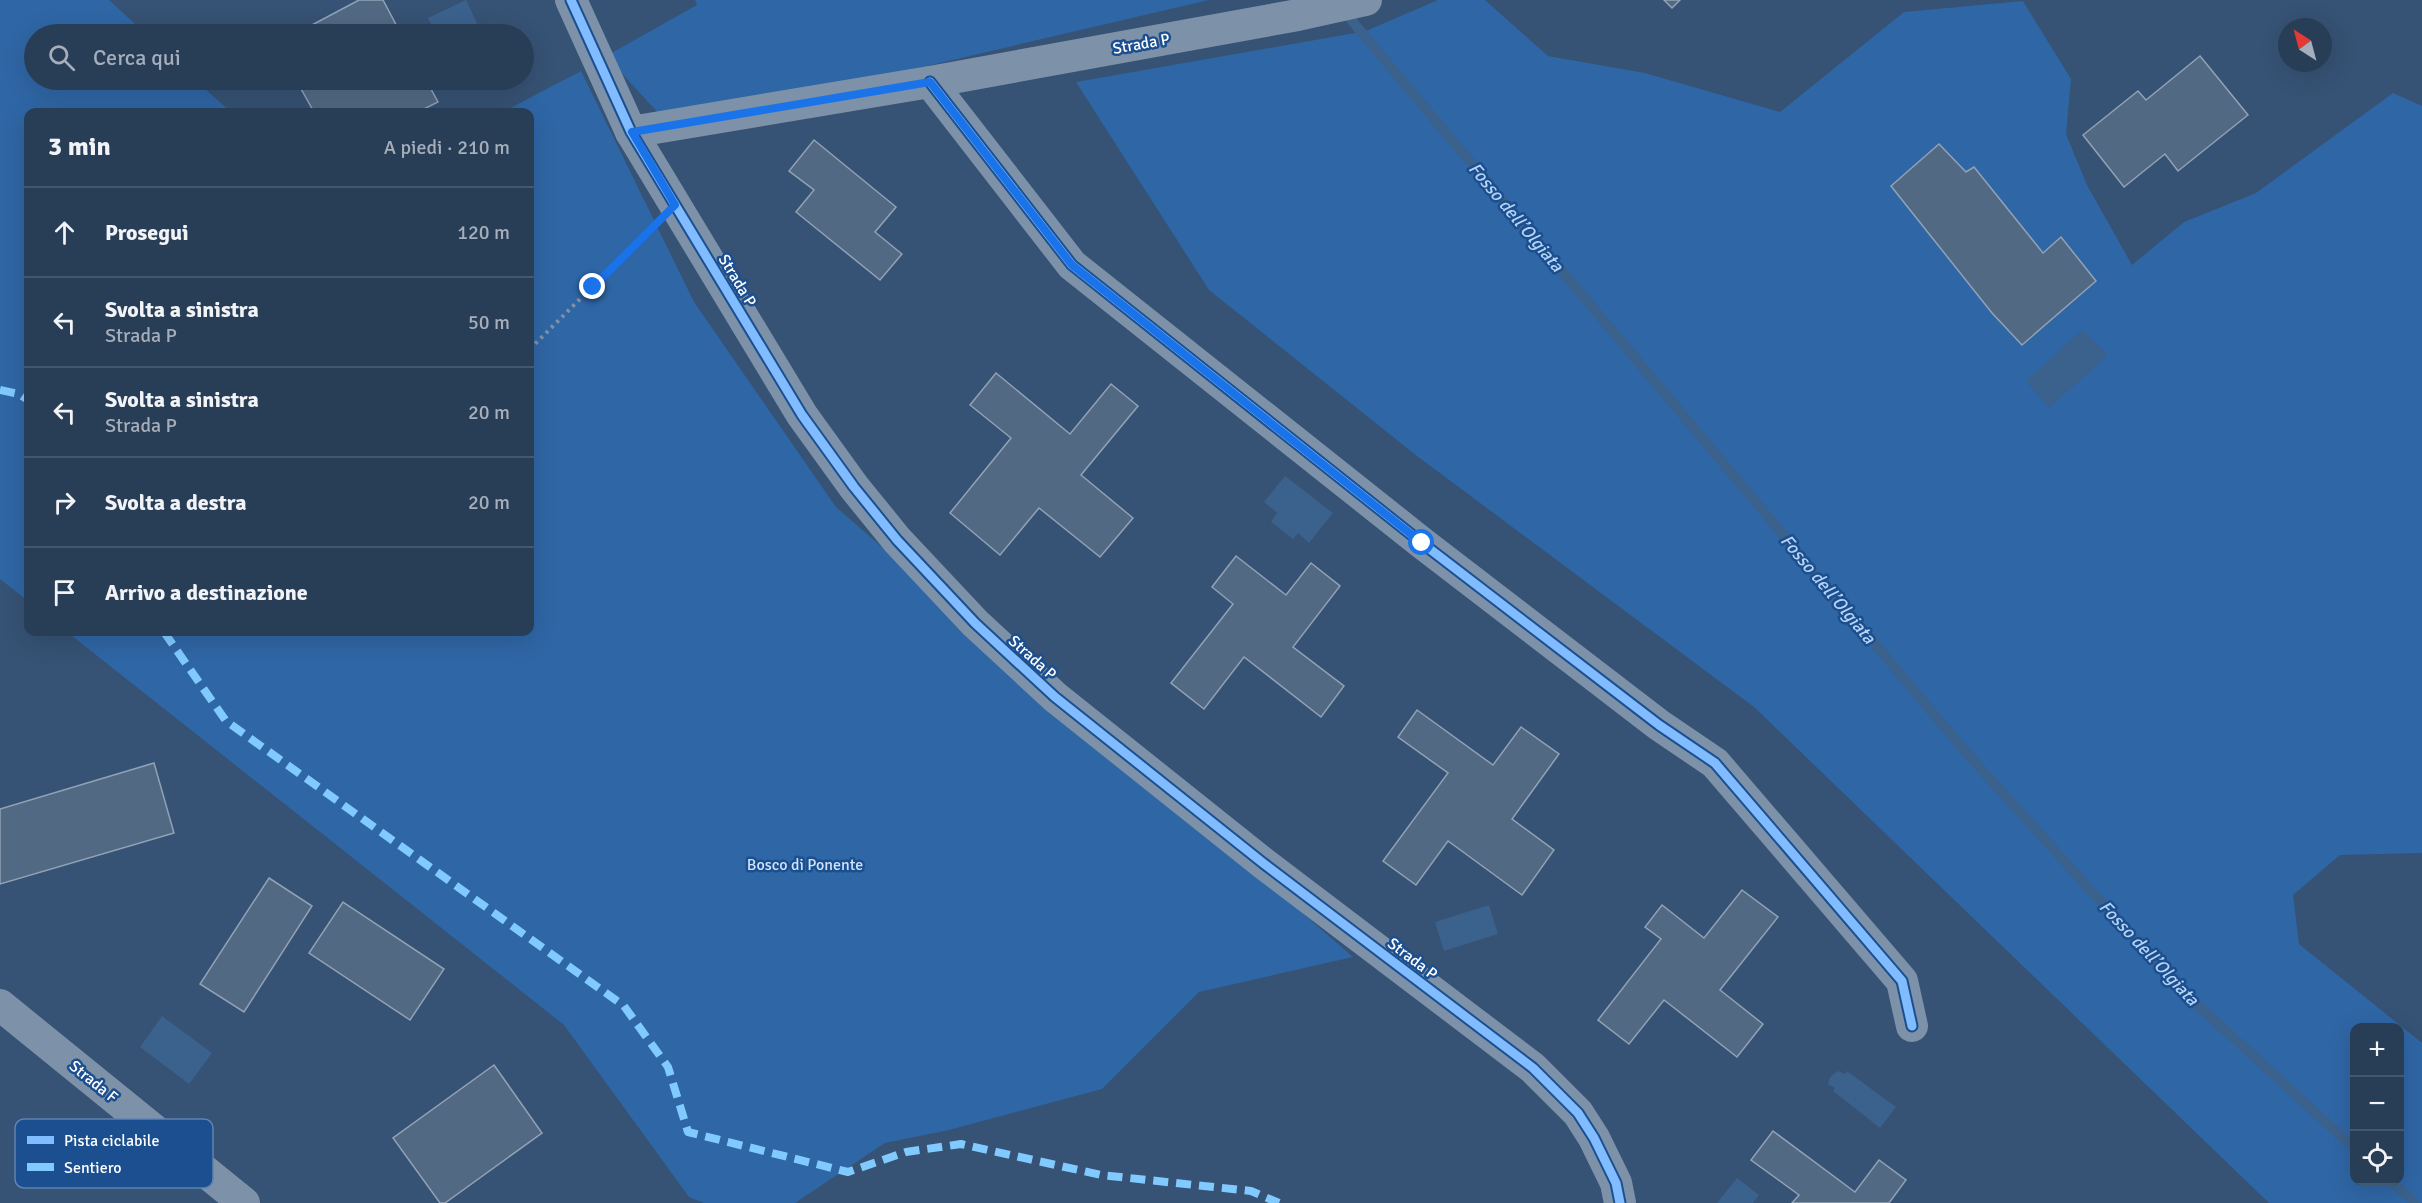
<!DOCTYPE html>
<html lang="it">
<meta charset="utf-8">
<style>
body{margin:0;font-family:Signika,sans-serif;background:#30455d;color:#f1f3f6}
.controls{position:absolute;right:18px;bottom:18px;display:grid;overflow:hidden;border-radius:12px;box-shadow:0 6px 24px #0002}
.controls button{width:54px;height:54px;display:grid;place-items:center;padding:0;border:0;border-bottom:2px solid #44576d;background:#283e57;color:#f1f3f6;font:30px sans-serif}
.compass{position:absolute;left:2278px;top:18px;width:54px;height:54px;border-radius:50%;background:#283e57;box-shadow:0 6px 24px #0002;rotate:324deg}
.stop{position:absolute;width:18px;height:18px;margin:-14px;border:4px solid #1a73e8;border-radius:50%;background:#fff}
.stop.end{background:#1a73e8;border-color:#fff;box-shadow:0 2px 6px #0008}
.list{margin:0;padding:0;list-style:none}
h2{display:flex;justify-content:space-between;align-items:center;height:78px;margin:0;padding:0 24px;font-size:26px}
h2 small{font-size:20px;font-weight:400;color:#a5aeba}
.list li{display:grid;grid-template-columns:39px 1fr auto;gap:18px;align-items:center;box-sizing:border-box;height:90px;padding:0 24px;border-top:2px solid #44576d}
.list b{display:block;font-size:22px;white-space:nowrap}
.list p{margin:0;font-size:20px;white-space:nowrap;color:#a5aeba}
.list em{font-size:20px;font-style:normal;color:#a5aeba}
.icon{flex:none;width:33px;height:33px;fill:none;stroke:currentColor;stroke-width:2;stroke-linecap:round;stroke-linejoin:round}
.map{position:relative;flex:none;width:2422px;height:1203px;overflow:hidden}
.search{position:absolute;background:#283e57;box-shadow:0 6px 24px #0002;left:24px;top:24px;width:510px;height:66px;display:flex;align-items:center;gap:15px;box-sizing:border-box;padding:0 21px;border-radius:33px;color:#a5aeba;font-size:22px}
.panel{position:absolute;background:#283e57;box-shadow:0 6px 24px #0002;left:24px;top:108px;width:510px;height:528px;border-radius:12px}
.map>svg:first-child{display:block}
.green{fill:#2f66a5;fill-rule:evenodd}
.water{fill:#3b618d}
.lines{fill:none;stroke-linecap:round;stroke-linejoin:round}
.stream{stroke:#3b618d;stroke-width:10}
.building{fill:#526984;stroke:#92a2b6;stroke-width:1.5}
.path{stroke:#7d92a8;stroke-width:4;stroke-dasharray:3 4.5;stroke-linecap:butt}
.street{stroke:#7d92a8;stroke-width:32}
.quiet{stroke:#80caff;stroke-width:8;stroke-dasharray:15 8;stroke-linecap:butt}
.cycleway-casing{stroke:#1b4f8f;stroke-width:13}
.cycleway{stroke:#80bcff;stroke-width:9}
.route{stroke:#1a73e8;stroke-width:8}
.labels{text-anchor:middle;stroke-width:5;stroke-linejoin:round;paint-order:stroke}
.street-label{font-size:16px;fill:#fff;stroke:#1b4f8f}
.park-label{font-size:16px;fill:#cfe3fa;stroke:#1b4f8f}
.water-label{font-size:18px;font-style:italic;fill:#b5d3f5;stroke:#1b4f8f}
.key{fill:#1b4f8f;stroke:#5f84b1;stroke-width:1.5}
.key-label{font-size:16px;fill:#fff}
</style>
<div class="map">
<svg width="2422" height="1203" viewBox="0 0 2422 1203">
<rect width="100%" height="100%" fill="#365274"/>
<g class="green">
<path d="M0,0H109L146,34H34V80H195L231,112H28V601L0,579Z"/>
<path d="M695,0H1209L670,126L606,56L697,5Z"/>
<path d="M1438,0H1485L1548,56L1645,73L1780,112L1904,12L2023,1L2071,79L2066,134L2087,185L2132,265L2184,222L2256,193L2393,93L2422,106V853L2340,855L2293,895L2299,944L2422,1043V1203H2269L1754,707L1417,456L1209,290L1076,82L1366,31ZM2354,1028H2400V1180H2354Z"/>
<path d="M581,71L694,302L836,507L1353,957L1199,992L1102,1089L949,1130L885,1143L795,1203H704L689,1197L564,1025L67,632H530V112H503Z"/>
</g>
<g class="water">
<path d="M466,0L482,34H436L428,18Z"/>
<path d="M2082,330L2108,355L2049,408L2026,381Z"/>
<path d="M1285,476L1333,513L1309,543L1298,533L1293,539L1271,522L1277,513L1264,502Z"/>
<path d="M1489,905L1498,934L1444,951L1435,922Z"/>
<path d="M162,1016L212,1053L189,1084L140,1047Z"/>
<path d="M1838,1071L1845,1074L1847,1071L1896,1107L1880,1128L1833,1091L1835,1088L1828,1084L1830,1077Z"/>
<path d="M1737,1178L1759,1195L1753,1203H1717Z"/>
</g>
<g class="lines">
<g class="stream">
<path d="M1342,9L1964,750L2178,987L2354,1148"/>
<path d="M2390,1180L2415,1203"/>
</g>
</g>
<g class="building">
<path d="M359,0H383L401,34H295Z"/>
<path d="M1664,0H1680L1672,8Z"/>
<path d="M2200,56L2248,115L2178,171L2165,154L2124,187L2083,135L2138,91L2146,100Z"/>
<path d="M296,80H426L438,102L418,112H314Z"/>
<path d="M814,140L896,207L875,232L902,254L880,280L796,212L814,190L789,171Z"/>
<path d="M1939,144L1966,172L1974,167L2043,253L2061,237L2096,281L2022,345L1992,313L1891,186Z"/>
<path d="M996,373L1070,434L1111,384L1138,406L1081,475L1133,518L1100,557L1039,508L1000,555L950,513L1011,438L970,405Z"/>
<path d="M1236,556L1286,595L1311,563L1340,586L1293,647L1344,686L1321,717L1244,657L1204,709L1171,683L1233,604L1212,587Z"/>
<path d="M1417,710L1493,765L1521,727L1559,754L1512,819L1554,850L1522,895L1448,841L1416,885L1383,861L1448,773L1398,737Z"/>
<path d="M154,763L174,833L0,884V809Z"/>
<path d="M269,878L312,906L244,1012L200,984Z"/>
<path d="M1742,890L1778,917L1720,990L1763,1024L1737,1057L1664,1000L1629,1044L1598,1020L1661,939L1645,927L1662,905L1704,938Z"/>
<path d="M343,902L444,969L410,1020L309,953Z"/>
<path d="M494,1065L542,1133L445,1203H440L393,1138Z"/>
<path d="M1773,1131L1855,1192L1879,1160L1906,1180L1889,1203H1792L1799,1195L1751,1160Z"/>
</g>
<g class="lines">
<path class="path" d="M530,349L650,229"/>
<g class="street">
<path d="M571,0L631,132L802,415L854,487L897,540L975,623L1055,697L1263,863L1533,1068L1578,1113L1594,1138L1616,1183L1620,1203"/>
<path d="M930,82L1072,265L1422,543L1659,725L1715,763L1902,981L1912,1026"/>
<path d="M631,132L930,82L1298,15L1366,0"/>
<path d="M0,1005L244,1203"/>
</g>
<g class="quiet">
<path d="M0,390L19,394L28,400"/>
<path d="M164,632L226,721L624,1006L668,1067L688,1132L848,1172L906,1152L961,1144L1101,1175L1251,1191L1279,1203"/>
</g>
<g class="cycleway-casing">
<g id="cycleway">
<path d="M571,0L631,132L802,415L854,487L897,540L975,623L1055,697L1263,863L1533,1068L1578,1113L1594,1138L1616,1183L1620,1203"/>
<path d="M930,82L1072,265L1422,543L1659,725L1715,763L1902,981L1912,1026"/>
</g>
</g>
<use href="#cycleway" class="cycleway"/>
</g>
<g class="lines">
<path class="route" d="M593,287L675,205L632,132L930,82L1072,265L1422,543"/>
</g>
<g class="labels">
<g class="street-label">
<text transform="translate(1141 43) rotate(-10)" y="6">Strada P</text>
<text transform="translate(738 280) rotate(59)" y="6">Strada P</text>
<text transform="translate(1033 657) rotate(42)" y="6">Strada P</text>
<text transform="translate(1413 958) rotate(37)" y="6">Strada P</text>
<text transform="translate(94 1081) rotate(39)" y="6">Strada F</text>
</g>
<g class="park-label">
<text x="805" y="870">Bosco di Ponente</text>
</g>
<g class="water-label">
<text transform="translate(1516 217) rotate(50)" y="6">Fosso dell’Olgiata</text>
<text transform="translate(1828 589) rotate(50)" y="6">Fosso dell’Olgiata</text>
<text transform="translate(2149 953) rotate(47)" y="6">Fosso dell’Olgiata</text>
</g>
</g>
<rect x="15" y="1119" width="198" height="69" rx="9" class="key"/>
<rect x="27" y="1136" width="27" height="8" fill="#80bcff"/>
<rect x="27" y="1163" width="27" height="8" fill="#80caff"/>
<g class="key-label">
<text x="64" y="1146">Pista ciclabile</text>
<text x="64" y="1173">Sentiero</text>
</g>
</svg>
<div class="controls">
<button>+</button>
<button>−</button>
<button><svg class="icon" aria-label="locate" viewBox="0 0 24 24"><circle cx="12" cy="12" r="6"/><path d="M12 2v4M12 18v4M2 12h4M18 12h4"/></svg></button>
</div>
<svg class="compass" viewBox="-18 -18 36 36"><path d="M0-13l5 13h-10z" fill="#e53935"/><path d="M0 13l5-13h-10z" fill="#a5aeba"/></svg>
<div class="stop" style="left:1422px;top:543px"></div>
<div class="stop end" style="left:593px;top:287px"></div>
<div class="search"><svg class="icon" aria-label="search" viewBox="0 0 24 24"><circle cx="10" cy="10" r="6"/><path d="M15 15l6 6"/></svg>Cerca qui</div>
<section class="panel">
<h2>3 min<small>A piedi · 210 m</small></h2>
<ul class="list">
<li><svg class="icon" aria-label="ahead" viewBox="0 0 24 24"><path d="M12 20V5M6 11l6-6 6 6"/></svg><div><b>Prosegui</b></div><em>120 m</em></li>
<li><svg class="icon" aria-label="left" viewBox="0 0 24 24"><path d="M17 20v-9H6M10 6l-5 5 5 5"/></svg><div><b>Svolta a sinistra</b><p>Strada P</p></div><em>50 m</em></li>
<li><svg class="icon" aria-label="left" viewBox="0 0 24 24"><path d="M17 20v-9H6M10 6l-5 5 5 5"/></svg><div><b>Svolta a sinistra</b><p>Strada P</p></div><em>20 m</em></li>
<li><svg class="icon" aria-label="right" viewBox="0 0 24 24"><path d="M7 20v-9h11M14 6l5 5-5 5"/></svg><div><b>Svolta a destra</b></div><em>20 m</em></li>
<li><svg class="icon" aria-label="arrive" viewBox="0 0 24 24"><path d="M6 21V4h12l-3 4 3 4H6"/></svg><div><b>Arrivo a destinazione</b></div></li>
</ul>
</section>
</div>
